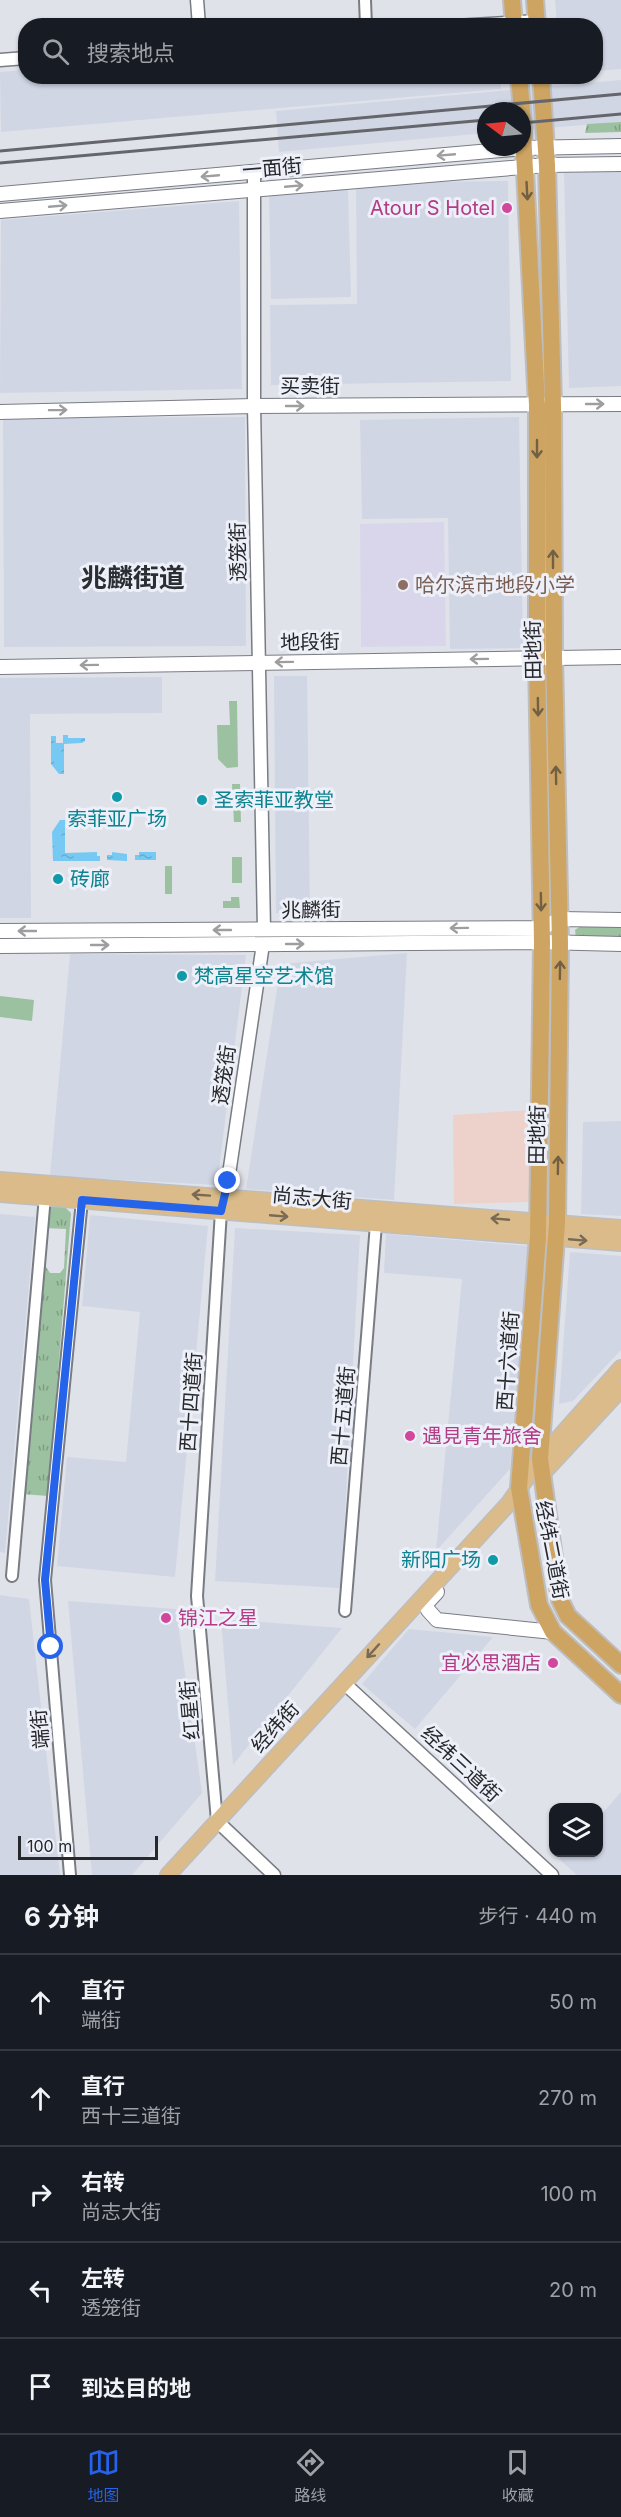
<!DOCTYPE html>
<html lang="zh">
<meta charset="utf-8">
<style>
body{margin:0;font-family:Inter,"Noto Sans SC",sans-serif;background:#20242c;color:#f1f3f6}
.controls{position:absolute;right:18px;bottom:18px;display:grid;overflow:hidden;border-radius:12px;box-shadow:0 2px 4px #0004}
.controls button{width:54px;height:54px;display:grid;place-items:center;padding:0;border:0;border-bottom:2px solid #363941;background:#171b24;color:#f1f3f6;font:30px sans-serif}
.compass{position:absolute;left:477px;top:102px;width:54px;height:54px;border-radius:50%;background:#171b24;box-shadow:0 2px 4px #0004;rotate:286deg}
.scale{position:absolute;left:18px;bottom:15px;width:140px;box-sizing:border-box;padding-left:6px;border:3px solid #27282b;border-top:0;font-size:16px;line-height:21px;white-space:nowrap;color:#27282b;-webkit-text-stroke:4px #edf0f8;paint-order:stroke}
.stop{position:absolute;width:18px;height:18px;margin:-14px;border:4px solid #2563eb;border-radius:50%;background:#fff}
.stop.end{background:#2563eb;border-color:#fff;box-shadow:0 2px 6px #0008}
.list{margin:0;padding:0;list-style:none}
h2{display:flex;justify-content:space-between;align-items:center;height:78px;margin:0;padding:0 24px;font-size:26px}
h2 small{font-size:20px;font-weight:400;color:#9ea1a6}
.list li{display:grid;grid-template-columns:39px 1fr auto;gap:18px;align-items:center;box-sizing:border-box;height:96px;padding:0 24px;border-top:2px solid #363941}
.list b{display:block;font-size:22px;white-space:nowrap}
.list p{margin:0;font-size:20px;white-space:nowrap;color:#9ea1a6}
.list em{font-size:20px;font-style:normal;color:#9ea1a6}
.icon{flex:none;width:33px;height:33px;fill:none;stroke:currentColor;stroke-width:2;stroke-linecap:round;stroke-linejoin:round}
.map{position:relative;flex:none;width:621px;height:1875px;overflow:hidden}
.search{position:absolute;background:#171b24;box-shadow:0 2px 4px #0004;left:18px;right:18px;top:18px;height:66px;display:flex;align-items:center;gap:15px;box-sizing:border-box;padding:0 21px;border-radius:24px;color:#9ea1a6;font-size:22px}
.sheet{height:558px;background:#171b24}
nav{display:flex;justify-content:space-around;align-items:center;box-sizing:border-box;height:84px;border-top:2px solid #363941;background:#171b24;font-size:16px;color:#9ea1a6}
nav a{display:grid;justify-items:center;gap:3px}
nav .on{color:#2563eb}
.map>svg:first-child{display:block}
.built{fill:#d1d6e5}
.industrial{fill:#ecd2cb}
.education{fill:#d9d6ec}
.green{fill:#9cc1a0}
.park{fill:url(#park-tufts)}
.water{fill:url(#water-ripples)}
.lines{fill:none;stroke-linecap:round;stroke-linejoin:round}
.minor-casing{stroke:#797c83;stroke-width:14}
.tertiary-casing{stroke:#797c83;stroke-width:15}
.secondary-casing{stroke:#797c83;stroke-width:16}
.primary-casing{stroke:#bebebf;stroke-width:18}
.trunk-casing{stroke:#bebebf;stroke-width:20}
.minor{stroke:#fff;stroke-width:10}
.tertiary{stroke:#fff;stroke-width:12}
.secondary{stroke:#fff;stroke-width:14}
.primary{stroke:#dabb89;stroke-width:15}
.trunk{stroke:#cea462;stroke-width:16}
.rail{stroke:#65666b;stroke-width:3}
.oneway{stroke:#9e9ea0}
.oneway2{stroke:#726044}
.oneway3{stroke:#786a55}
.route{stroke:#2563eb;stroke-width:8}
.hotel-dot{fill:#d1479c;stroke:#edf0f8;stroke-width:2}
.education-dot{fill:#8d6e63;stroke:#edf0f8;stroke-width:2}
.culture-dot{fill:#0f9aa8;stroke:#edf0f8;stroke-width:2}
.labels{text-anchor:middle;stroke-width:6;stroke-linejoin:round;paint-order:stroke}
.street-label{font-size:20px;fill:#27282b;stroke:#edf0f8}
.hotel-label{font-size:20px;fill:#b23c85;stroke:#edf0f8;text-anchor:end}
.education-label{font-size:20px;fill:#785e54;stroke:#edf0f8;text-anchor:start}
.culture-label{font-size:20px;fill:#0d838f;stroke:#edf0f8;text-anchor:start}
.district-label{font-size:26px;font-weight:bold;fill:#2b2e33;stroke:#edf0f8}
</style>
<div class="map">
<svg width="621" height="1875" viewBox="0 0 621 1875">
<defs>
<pattern id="park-tufts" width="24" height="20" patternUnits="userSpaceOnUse" patternTransform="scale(1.5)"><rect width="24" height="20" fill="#9cc1a0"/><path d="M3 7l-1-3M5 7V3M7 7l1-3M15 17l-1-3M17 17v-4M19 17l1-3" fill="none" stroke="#7f9d83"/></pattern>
<pattern id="water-ripples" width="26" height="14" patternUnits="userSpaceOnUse" patternTransform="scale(1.5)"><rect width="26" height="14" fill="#75c9f3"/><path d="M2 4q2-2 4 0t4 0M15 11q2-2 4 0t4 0" fill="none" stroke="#65add0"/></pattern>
</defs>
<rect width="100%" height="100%" fill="#e0e2ea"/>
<g class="built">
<path d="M555,0H621V69L596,71V26L557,25Z"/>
<path d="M25,70L26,76H500L501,89L1,132L0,72Z"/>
<path d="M621,80V122L522,130V111H486V133L279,152L276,111Z"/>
<path d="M621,169V386L569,388L564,171Z"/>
<path d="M508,181L511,381L271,385L270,305L357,304L356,183Z"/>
<path d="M348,189L351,297L271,299L269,191Z"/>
<path d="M239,201L242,389L0,393L1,220Z"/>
<path d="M245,417L246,646L4,647L3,418Z"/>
<path d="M519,417L523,648L450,649L448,518L362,519L360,420Z"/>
<path d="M274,676H307L310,912L276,913Z"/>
<path d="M162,677V713L30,714L31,918H0V678Z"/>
<path d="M407,953L394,1200L246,1189L281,964Z"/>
<path d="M70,954L246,955L217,1185L50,1176Z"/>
<path d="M621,1121V1216L581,1214L583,1122Z"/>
<path d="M0,1214L35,1217L5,1553L0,1552Z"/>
<path d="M90,1215L208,1226L175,1577L57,1566L67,1457L126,1462L140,1312L82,1306Z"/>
<path d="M235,1228L360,1235L341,1588L215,1581Z"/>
<path d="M386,1234L528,1246L510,1469L436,1551L462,1279L384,1273Z"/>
<path d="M570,1252L621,1256V1350L573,1401L559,1404Z"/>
<path d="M0,1595L29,1599L60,1875H0Z"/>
<path d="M68,1601L176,1609L202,1793L132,1875H92Z"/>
<path d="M221,1619L342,1628L233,1765Z"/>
<path d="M409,1629L493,1637L415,1729L362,1684Z"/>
<path d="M621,1792V1875H577L559,1859L566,1853L598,1852L599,1817Z"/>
</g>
<path class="industrial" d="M530,1110L531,1202L454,1204L453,1115Z"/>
<path class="education" d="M444,522L446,646L361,647L360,524Z"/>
<g class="green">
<path d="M229,701H237L238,767L227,768L218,759L217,725H230Z"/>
<path d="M232,784H240L241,822H234Z"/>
<rect x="232" y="857" width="10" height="26"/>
<rect x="165" y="866" width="7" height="28"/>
<path d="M231,897H239L240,908H223V901H231Z"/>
<path d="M0,996L34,1000L32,1021L0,1017Z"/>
</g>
<g class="park">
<path d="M621,122V132L585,133L587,124Z"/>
<path d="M583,924H621V941L576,939L575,930Z"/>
<path d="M51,1206H64L71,1213L48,1496L22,1494L44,1264L50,1273H60L64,1268L66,1229L44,1228L47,1209Z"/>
</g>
<g class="water">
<path d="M63,735H68V738H85V741L82,743L64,744V774H59L51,764V736H56V743H63Z"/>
<path d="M60,820H65V853L97,852V856H100V861H53L52,832Z"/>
<path d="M112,852L127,854V861L107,860V855H112Z"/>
<path d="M139,852H156V860H135V855H139Z"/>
</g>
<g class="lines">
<g class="minor-casing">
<g id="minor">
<path d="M365,0L366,26"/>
<path d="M12,1576L45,1196"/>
<path d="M345,1611L376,1224"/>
<path d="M217,1821L197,1596L221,1211"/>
<path d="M70,1875L45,1580L82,1200"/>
</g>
</g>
<g class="tertiary-casing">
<g id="tertiary">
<path d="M197,0L199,26"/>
<path d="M456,26L537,21"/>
<path d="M0,60L26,58"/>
<path d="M254,172V406L264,930"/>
<path d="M222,1204L228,1181L263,944"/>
<path d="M344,1683L552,1875"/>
<path d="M217,1821L274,1875"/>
</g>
</g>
<g class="secondary-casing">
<g id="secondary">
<path d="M0,194L525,148L621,146"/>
<path d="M0,211L547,165L621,164"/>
<path d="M0,412L254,406L621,404"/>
<path d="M0,667L621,657"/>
<path d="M0,931L542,928L560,919L621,920"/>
<path d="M0,946L542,942L621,944"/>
<path d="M437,1592L426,1604L428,1610L437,1620L553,1632"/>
</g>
</g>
<g class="primary-casing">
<g id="primary">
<path d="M0,1180L621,1228"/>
<path d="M0,1194L621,1243"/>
<path d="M542,1474L621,1389"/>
<path d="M168,1875L509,1503L540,1459L621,1368"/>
</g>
</g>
<g class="trunk-casing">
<g id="trunk">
<path d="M512,0L514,26"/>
<path d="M535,0L537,26"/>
<path d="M519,76L522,111"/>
<path d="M541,76L547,165L553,405L554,657L560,944L557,1223L540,1459L560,1600L568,1616L621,1665"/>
<path d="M522,112L537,405V658L542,942L538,1237L519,1488L539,1605L553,1632L621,1695"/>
</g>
</g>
<use href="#minor" class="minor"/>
<use href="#tertiary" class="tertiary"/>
<use href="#secondary" class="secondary"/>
<use href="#primary" class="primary"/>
<use href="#trunk" class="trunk"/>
<g class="rail">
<path d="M522,123L621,114"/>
<path d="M0,151L621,94"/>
<path d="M0,163L486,120"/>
</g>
</g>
<defs><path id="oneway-shaft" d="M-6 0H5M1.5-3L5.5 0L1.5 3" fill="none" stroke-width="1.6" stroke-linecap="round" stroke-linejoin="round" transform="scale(1.5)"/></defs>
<g class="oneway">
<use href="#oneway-shaft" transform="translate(446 155) rotate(175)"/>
<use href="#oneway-shaft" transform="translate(210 176) rotate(175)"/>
<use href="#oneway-shaft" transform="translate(294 186) rotate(-5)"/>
<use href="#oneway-shaft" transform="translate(58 206) rotate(-5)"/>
<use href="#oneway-shaft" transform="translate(595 404)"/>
<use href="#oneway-shaft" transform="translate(295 406)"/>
<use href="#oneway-shaft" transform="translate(58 410) rotate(-1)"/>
<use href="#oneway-shaft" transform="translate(479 659) rotate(179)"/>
<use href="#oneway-shaft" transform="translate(284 662) rotate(179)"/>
<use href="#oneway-shaft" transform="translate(89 665) rotate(179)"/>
<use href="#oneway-shaft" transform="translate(459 928) rotate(179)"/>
<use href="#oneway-shaft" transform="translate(222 930) rotate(180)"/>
<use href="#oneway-shaft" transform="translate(27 931) rotate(180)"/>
<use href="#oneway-shaft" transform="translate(295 944)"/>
<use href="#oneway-shaft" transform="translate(100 945)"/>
</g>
<g class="oneway2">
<use href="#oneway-shaft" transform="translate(527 191) rotate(87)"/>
<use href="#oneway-shaft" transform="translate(537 449) rotate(90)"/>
<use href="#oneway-shaft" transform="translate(553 559) rotate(-90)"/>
<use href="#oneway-shaft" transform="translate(538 707) rotate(89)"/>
<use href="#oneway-shaft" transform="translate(556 775) rotate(-91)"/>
<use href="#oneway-shaft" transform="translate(541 902) rotate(89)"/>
<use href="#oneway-shaft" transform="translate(560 970) rotate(-89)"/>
<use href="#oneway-shaft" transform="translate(558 1165) rotate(-89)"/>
</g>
<g class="oneway3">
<use href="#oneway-shaft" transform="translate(201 1195) rotate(-176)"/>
<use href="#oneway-shaft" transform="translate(279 1216) rotate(5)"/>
<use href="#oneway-shaft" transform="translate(500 1219) rotate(-175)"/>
<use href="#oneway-shaft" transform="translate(578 1240) rotate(5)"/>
<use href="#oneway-shaft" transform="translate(373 1651) rotate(132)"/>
</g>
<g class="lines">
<path class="route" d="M51,1647L45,1580L82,1200L221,1211L228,1181"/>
</g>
<g class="hotel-dot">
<circle cx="507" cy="208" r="6"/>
<circle cx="410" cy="1436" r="6"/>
<circle cx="166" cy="1618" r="6"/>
<circle cx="553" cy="1663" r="6"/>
</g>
<circle class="education-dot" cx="403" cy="585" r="6"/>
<g class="culture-dot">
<circle cx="117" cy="797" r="6"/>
<circle cx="202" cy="800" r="6"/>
<circle cx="58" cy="879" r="6"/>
<circle cx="182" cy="976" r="6"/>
<circle cx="493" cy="1560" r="6"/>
</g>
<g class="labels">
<g class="street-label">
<text transform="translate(272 168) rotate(-5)" y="7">一面街</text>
<text x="310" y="393">买卖街</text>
<text transform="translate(238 552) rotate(-91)" y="7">透笼街</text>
<text transform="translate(310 642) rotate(-1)" y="7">地段街</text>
<text transform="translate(533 650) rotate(-91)" y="7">田地街</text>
<text transform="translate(311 910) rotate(-1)" y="7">兆麟街</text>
<text transform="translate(224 1075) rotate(-82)" y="7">透笼街</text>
<text transform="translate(537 1135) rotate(-89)" y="7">田地街</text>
<text transform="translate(312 1198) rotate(5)" y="7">尚志大街</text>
<text transform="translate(508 1361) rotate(-86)" y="7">西十六道街</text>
<text transform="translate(191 1402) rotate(-86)" y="7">西十四道街</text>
<text transform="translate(343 1416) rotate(-85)" y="7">西十五道街</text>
<text transform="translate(552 1550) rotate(79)" y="7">经纬二道街</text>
<text transform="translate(190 1710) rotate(-95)" y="7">红星街</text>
<text transform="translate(275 1727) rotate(-48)" y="7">经纬街</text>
<text transform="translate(40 1729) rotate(-95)" y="7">端街</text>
<text transform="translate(461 1764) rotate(43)" y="7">经纬三道街</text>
</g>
<g class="hotel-label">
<text x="495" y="215">Atour S Hotel</text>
<text x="422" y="1443" text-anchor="start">遇見青年旅舍</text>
<text x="178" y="1625" text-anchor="start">锦江之星</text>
<text x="541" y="1670">宜必思酒店</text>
</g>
<g class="education-label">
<text x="415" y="592">哈尔滨市地段小学</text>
</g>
<g class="culture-label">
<text x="214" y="807">圣索菲亚教堂</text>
<text x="117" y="826" text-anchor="middle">索菲亚广场</text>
<text x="70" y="886">砖廊</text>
<text x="194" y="983">梵高星空艺术馆</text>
<text x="481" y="1567" text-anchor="end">新阳广场</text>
</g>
<g class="district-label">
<text x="133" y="587">兆麟街道</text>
</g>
</g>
</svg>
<div class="controls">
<button><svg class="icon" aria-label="layers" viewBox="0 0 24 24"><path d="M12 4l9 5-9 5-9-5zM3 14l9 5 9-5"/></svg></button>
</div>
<svg class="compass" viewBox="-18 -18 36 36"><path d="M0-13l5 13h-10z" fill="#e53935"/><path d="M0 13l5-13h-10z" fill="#9ea1a6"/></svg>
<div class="scale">100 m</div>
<div class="stop" style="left:51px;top:1647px"></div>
<div class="stop end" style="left:228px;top:1181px"></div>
<div class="search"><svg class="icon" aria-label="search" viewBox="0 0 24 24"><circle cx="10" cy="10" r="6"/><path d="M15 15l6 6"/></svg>搜索地点</div>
</div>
<section class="sheet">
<h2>6 分钟<small>步行 · 440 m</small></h2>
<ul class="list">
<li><svg class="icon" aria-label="ahead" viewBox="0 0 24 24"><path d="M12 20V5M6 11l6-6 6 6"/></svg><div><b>直行</b><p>端街</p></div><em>50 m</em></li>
<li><svg class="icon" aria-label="ahead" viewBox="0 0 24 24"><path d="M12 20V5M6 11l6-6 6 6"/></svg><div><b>直行</b><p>西十三道街</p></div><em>270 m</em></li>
<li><svg class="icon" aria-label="right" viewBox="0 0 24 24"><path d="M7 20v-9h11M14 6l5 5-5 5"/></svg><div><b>右转</b><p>尚志大街</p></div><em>100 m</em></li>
<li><svg class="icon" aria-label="left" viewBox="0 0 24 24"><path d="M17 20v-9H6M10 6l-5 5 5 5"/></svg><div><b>左转</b><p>透笼街</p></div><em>20 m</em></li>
<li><svg class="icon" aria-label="arrive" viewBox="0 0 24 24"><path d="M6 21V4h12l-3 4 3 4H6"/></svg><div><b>到达目的地</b></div></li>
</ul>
</section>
<nav>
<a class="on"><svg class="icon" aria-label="map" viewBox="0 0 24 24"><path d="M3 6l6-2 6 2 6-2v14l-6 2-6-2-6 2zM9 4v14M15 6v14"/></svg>地图</a>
<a><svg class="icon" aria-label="directions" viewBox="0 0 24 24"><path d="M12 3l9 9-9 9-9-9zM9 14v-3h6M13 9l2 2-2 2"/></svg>路线</a>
<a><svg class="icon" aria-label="saved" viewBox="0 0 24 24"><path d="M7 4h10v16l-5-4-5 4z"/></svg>收藏</a>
</nav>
